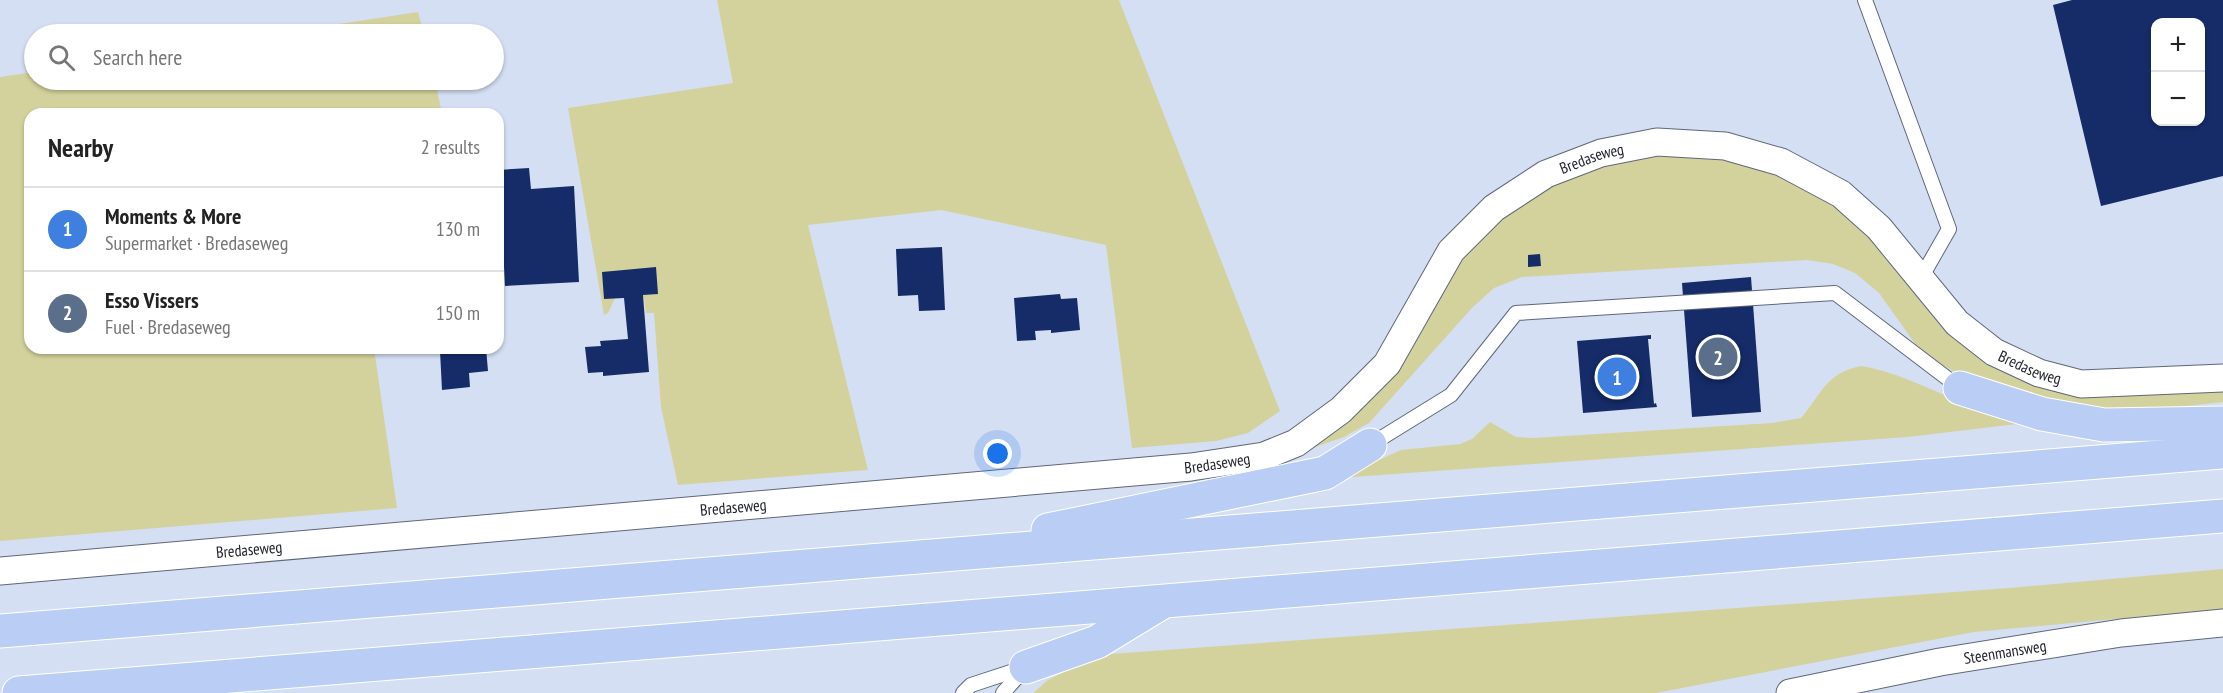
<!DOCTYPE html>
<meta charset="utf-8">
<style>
body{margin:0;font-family:"PT Sans Narrow",sans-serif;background:#f2f2f2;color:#222}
.controls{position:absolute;right:18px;top:18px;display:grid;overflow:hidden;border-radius:12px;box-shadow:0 2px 4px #0004}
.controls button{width:54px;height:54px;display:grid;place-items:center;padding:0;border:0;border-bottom:2px solid #e0e0e0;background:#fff;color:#222;font:30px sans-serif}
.you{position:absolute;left:998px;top:454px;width:21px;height:21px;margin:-15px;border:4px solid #fff;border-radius:50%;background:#1a73e8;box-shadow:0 0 0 9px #1a73e833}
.badge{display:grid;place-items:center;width:39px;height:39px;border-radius:50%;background:#7b7418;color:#fff;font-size:20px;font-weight:700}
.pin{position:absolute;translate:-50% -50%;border:3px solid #fff;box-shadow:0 2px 6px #0006}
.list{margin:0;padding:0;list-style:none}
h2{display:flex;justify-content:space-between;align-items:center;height:78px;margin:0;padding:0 24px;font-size:26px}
h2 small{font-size:20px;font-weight:400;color:#767676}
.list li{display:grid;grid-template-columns:39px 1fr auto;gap:18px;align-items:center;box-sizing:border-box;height:84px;padding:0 24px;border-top:2px solid #e0e0e0}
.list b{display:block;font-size:22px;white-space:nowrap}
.list p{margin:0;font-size:20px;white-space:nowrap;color:#767676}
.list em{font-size:20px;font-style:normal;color:#767676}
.icon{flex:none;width:33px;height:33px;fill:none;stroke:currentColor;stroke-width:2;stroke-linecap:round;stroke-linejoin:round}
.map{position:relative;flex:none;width:2223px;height:693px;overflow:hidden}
.search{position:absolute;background:#fff;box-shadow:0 2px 4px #0004;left:24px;top:24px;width:480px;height:66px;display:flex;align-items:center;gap:15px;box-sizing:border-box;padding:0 21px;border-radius:33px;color:#767676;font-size:22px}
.panel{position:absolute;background:#fff;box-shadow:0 2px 4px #0004;left:24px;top:108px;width:480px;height:246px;border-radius:18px}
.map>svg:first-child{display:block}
.green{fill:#d4d29c}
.building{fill:#152c69;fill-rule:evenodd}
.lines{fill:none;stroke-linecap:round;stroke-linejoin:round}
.service-casing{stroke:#5f6779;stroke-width:16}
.minor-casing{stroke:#5f6779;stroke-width:29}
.motorway-casing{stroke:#fff;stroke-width:35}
.service{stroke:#fff;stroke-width:14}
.minor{stroke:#fff;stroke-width:27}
.motorway{stroke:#bacdf5;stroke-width:33}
.labels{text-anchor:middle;stroke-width:6;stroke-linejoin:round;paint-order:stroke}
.street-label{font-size:16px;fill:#22252d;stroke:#e4ecfd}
</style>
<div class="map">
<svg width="2223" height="693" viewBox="0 0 2223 693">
<rect width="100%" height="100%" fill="#d5dff3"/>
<g class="green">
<path d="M717,0H1119L1280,411L1248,433L1216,441L1132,448L1106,245L941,210L808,225L868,470L678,485L661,407L654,313H646L644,298H615L608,313L604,315L568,108L733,83Z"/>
<path d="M418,12L424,34H273Z"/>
<path d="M34,72V80H435L442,114H30V348H374L397,508L0,541V77Z"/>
<path d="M1678,148L1778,168L1851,212L1943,321L2115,395L2223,390V402L2132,412L2074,407L1961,376L1936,361L1916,345L1879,293L1855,273L1833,264L1807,260L1522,277L1494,288L1472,308L1369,423L1344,437L1292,455L1459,261L1500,217L1543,185L1591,166Z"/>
<path d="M1861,366C1900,372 1934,393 1972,405C1992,412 2014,417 2035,422L1908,437L1339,478L1401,450L1460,444L1472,439L1490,422L1516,437L1533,438L1772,423L1801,418C1823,392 1826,373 1861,366Z"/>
<path d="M2223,569V609L1974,632L1656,693H1033L1048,680L1097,655L2009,588Z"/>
</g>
<g class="building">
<path d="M2072,0H2223V176L2101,206L2053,5ZM2156,22H2200V122H2156Z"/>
<path d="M529,168L531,189L574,186L579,282L505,286L503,246H498V170Z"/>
<path d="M942,247L945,310L919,311L918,295L898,296L896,249Z"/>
<path d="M1540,254L1541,266L1528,267V255Z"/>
<path d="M656,267L658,294L643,295L649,372L603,376V372L588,373L585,347L601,346L600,341L628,339L624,298L604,299L602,272Z"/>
<path d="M1751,277L1761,412L1692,417L1682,283Z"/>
<path d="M1060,294L1061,299L1077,298L1080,330L1051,333V330L1035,331L1036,340L1017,341L1014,298Z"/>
<path d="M1651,335V339H1648L1654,404L1656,403L1657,407L1583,413L1577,341Z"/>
<path d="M446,348H486L488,371L469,373L470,387L442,390L440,351H446Z"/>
</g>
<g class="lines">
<g class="service-casing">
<g id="service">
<path d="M1865,0L1949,229L1921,278"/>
<path d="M1370,445L1451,395L1516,313L1835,293L1960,388"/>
<path d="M963,693L971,685L1026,667"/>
<path d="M1003,693L1026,667"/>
</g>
</g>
<g class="minor-casing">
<g id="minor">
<path id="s1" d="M0,571L1191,467L1264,456L1296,443L1341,410L1387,364L1451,251L1494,208L1546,174L1601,153L1657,142L1725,146L1781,162L1841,194L1879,228L1957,323L1994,352L2039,373L2081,384L2223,378"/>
<path id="s2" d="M1790,693L1940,662L2121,633L2223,623"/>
</g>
</g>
<g class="motorway-casing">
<g id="motorway">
<path d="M1960,388L2042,414L2104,425L2223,423"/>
<path d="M1048,530L1325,473L1370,445"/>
<path d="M0,631L2223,452"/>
<path d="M1026,667L1097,642L1161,603"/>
<path d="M19,693L2223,516"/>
</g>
</g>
<use href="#service" class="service"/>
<use href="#minor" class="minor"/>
<use href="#motorway" class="motorway"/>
</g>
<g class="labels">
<g class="street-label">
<text dy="6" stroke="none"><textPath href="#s1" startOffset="1726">Bredaseweg</textPath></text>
<text dy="6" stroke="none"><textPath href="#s1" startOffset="2248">Bredaseweg</textPath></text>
<text dy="6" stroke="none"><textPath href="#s1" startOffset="1222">Bredaseweg</textPath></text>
<text dy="6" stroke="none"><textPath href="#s1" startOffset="736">Bredaseweg</textPath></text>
<text dy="6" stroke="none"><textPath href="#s1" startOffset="250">Bredaseweg</textPath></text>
<text dy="6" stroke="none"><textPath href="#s2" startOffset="219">Steenmansweg</textPath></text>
</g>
</g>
</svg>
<div class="controls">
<button>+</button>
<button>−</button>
</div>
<div class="you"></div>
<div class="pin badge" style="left:1617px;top:377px;background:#3f7fe0">1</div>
<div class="pin badge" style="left:1718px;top:357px;background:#5c6f8a">2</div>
<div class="search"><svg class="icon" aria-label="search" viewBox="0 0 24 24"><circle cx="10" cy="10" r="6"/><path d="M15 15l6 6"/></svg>Search here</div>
<section class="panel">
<h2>Nearby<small>2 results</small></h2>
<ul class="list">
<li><span class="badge" style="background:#3f7fe0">1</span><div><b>Moments &amp; More</b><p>Supermarket · Bredaseweg</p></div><em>130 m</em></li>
<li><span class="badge" style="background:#5c6f8a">2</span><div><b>Esso Vissers</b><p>Fuel · Bredaseweg</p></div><em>150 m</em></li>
</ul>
</section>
</div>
